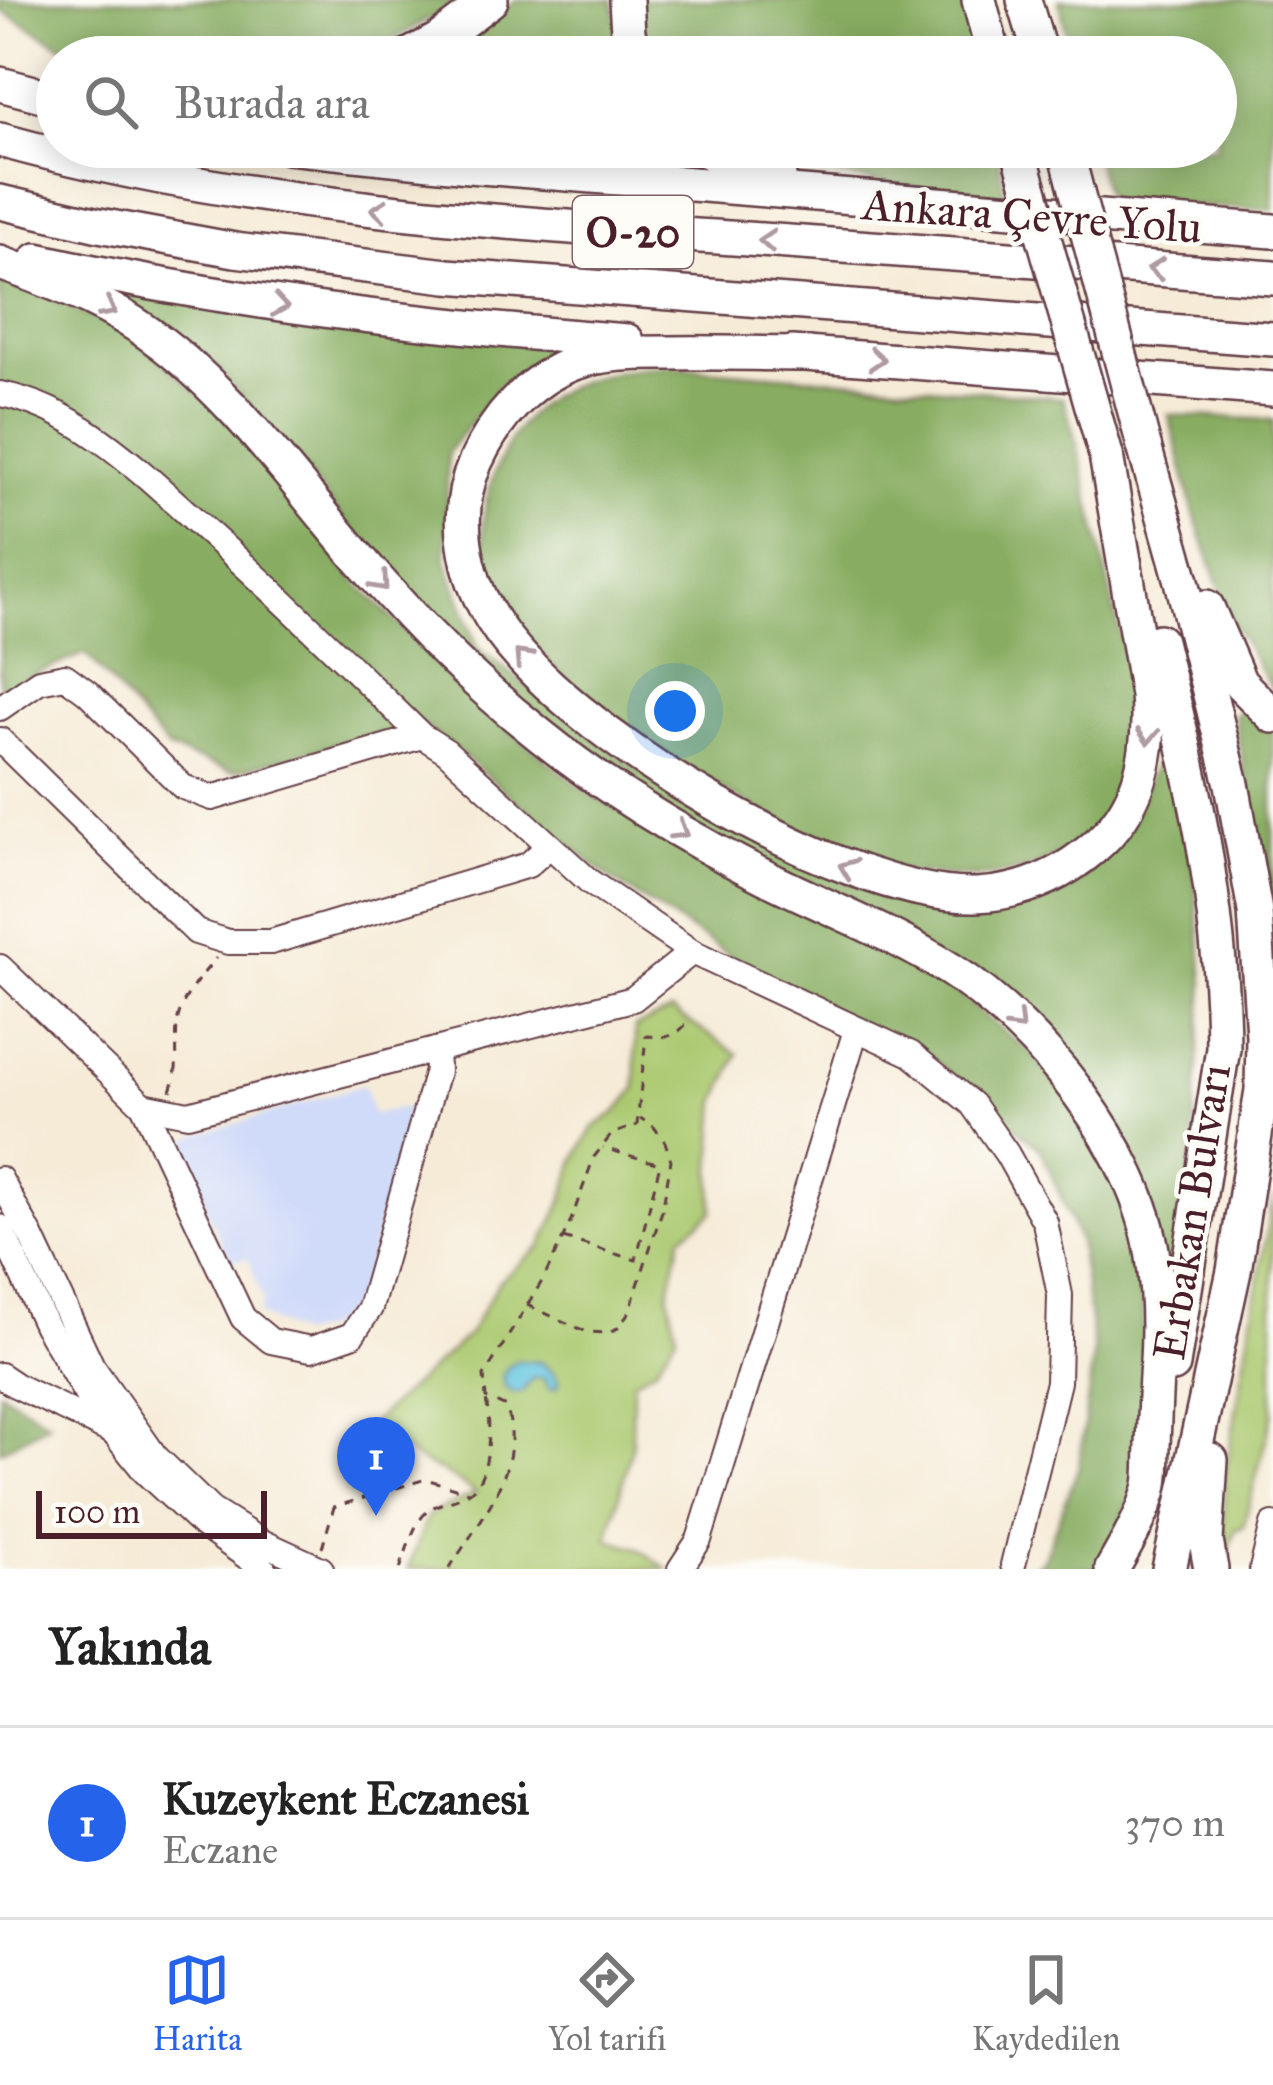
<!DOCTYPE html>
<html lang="tr">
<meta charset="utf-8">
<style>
body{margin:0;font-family:"IM FELL Great Primer",serif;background:#f6f6f6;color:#222}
.scale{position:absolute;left:36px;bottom:30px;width:231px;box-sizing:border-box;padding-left:12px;border:6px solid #4a1f2b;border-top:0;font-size:33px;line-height:42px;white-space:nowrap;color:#4a1f2b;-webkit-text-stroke:9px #fdfcf7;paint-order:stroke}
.you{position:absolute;left:675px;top:711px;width:42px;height:42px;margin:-30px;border:9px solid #fff;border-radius:50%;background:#1a73e8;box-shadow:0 0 0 18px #1a73e833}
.badge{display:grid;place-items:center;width:78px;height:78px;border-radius:50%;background:#2563eb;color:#fff;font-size:39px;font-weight:700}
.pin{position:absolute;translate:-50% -99px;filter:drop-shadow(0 3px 6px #0008)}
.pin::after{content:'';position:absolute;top:63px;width:42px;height:36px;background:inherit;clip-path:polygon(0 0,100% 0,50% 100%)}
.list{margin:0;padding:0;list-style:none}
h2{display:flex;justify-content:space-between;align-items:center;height:156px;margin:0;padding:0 48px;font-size:51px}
h2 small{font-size:39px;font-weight:400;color:#767676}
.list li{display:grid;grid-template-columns:78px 1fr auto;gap:36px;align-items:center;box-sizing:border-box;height:192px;padding:0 48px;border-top:3px solid #e0e0e0}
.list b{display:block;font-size:45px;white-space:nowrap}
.list p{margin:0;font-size:39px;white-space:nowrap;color:#767676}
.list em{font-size:39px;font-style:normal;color:#767676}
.icon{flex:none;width:66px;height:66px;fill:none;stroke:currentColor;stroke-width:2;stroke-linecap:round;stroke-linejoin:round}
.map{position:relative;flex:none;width:1273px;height:1569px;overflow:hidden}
.search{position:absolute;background:#fff;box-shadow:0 6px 30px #0003;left:36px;right:36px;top:36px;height:132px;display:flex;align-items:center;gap:30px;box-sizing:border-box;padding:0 42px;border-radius:66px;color:#767676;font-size:45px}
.sheet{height:348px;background:#fff}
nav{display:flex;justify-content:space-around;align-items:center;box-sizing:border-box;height:168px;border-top:3px solid #e0e0e0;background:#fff;font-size:33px;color:#767676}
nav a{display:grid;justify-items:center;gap:6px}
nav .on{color:#2563eb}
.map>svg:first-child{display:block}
.built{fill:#d0daf9}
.green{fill:#abc970;stroke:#7a744e;stroke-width:3}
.forest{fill:#88ad62;stroke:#696646;stroke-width:3}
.water{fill:#63c6e1;stroke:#567286;stroke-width:3}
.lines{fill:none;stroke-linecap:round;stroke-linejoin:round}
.minor-casing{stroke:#643e45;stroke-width:28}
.highway-casing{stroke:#643e45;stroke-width:38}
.path{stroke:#643e45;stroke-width:3;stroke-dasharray:9 9;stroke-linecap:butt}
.minor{stroke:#fff;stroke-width:24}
.highway{stroke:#fff;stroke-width:33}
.highway-bridge-casing{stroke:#643e45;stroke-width:38;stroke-linecap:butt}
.highway-bridge{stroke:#fff;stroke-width:33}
.oneway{stroke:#ae9aa0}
.labels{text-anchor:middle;stroke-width:9;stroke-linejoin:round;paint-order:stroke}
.shield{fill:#fdfcf7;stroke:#806168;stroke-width:3}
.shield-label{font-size:42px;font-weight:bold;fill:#4a1f2b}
.street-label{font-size:45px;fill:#4a1f2b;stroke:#fdfcf7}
</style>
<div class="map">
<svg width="1273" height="1569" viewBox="0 0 1273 1569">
<rect width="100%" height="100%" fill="#fdfcf7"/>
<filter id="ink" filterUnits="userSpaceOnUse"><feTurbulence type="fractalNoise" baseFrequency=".00833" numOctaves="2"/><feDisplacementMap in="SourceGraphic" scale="24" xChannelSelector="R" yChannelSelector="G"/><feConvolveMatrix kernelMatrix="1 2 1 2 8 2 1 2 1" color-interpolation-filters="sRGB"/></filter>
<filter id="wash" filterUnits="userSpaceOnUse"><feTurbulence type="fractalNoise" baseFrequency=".004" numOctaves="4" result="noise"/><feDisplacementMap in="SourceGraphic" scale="48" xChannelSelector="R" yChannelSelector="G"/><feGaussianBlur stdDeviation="2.7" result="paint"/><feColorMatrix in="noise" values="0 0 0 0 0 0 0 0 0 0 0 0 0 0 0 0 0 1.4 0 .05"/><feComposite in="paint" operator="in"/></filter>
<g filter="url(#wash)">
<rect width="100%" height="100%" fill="#f6ebd7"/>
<path class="built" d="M364,1085L373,1114L410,1106L363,1285L349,1311L325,1329L299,1335L258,1314L263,1302L248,1258L230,1262L183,1156V1144L192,1137Z"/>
<g class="green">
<path d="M672,1011L738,1054L717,1102L712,1170L713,1212L681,1237L668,1295L677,1334L655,1368L633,1381L632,1446L608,1539L638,1548L667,1569H408L428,1515L476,1493L443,1472L426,1465L368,1426L468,1335L499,1281L541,1247L561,1205L576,1158L594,1127L617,1112L636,1089L635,1027Z"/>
<path d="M1273,1196V1412L1243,1528L1236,1529L1228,1554L1224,1530L1225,1476Z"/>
</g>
<g class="forest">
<path d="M0,0H453L444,10L364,57H81L0,10Z"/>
<path d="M516,0H613L622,57H437L475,33Z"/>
<path d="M638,0H962L976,57H647Z"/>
<path d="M1059,0H1273V210L1107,202L1093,147H1216V57H1072Z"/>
<path d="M357,147H686L723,182Z"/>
<path d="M726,147H997L1005,199C910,187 817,176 726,147Z"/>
<path d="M0,276L132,335L238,429L353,578L476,704L591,795L944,983L1030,1052L1083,1117L1140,1224L1147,1451L1114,1543L1100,1569H1032L1043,1560L1079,1466L1094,1350L1079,1241L1041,1149L940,1064L745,965L609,878L428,727L360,738L232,772L168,749L86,653L0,689Z"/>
<path d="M126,287L557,344L553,361L500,385L448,452L446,560L478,648L631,765L844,882L1015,903L1079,883L1128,826L1156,762L1174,764L1195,877L1204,984L1182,1283L1171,1284L1018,1002L687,825L475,669L361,542L287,447L210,361L117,299Z"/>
<path d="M669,366L1063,398L1076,440C1089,497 1102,553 1114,609C1124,651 1143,720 1134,762C1131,775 1107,814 1098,825C1094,830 1089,833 1084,837C1040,873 996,881 940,875C928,874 915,874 903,871C789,841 539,697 493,586C473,538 484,490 507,446C539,384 604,369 669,366Z"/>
<path d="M1169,415L1273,420V691L1232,623L1194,514Z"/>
<path d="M1246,708L1273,730V930L1234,715Z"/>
<path d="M0,1391L49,1423L0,1451Z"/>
</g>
<path class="water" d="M517,1361L540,1362L552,1371L559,1382L558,1387L550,1389L544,1379L534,1377L521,1393L511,1392C496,1380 503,1369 517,1361Z"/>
</g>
<g filter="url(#ink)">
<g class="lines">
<g class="minor-casing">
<g id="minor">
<path d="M0,394C81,408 150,480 210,534C283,599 352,668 422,736L446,751L590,882L692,952L911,1054L972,1104L1007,1154L1045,1222L1060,1295L1058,1382L1013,1565"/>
<path d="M0,708L39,681L65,676L87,692L183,787L212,798L422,736"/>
<path d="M0,740L196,932L228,942H271L528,865L549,846"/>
<path d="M0,967L143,1105L188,1114L633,999L692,952"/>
<path d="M143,1105L243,1318L271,1341L311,1349L352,1335L370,1308L437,1071L436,1050"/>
<path d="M0,1179L32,1238L92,1366L155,1456L211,1510L262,1542L321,1569"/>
<path d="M0,1227L46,1326L96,1411L146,1473L201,1524L264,1569"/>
<path d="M0,1375L15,1385L110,1431"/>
<path d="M680,1569L699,1540L856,1030"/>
<path d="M1262,1569L1273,1525"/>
</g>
</g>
<g class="highway-casing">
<g id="highway">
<path d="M626,0L628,32L634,57"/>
<path d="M979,0L994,57"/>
<path d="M1024,0L1041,57"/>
<path d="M406,57L438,40L491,0"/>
<path d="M0,84L57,99"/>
<path d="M0,140C243,207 496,223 747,239C922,251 1098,265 1273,278"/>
<path d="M288,147L469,166L1273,231"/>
<path d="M700,147L725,161L779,176"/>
<path d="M0,202L99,225L235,250L447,276L1273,339"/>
<path d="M37,260C232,303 428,326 627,341"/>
<path d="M0,263C47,280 96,298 138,326C233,389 296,487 371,572C422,631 480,688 541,736C609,791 687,838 765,877C827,908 893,933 951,970C1040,1027 1138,1150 1153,1257C1158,1291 1159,1327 1157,1361C1155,1389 1154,1417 1153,1446C1152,1461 1154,1479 1149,1493C1141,1519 1126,1545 1112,1569"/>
<path d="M792,353L1273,389"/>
<path d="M809,354C761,354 713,352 664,353C635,353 602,353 574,363C528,380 495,419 475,463C453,513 464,574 492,619C561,731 843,899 976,895C1019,893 1059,877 1092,849C1140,809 1152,755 1147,695L1106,455"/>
<path d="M1144,446L1182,581L1232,784L1255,911L1263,1036L1262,1090L1234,1271L1169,1569"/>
<path d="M1207,607L1240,683L1273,716"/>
<path d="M1159,641C1193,779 1222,904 1223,1048L1173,1365"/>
<path d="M1211,1460L1206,1541L1211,1569"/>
</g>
</g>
<g class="path">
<path d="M171,1091C180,1065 175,1050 177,1024C180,998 200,978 216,958"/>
<path d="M563,1238L636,1260L660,1164L603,1148"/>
<path d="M527,1305L587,1332L606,1333L618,1328L629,1313L662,1211L671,1160L665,1142L654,1127L640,1118"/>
<path d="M322,1548L334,1507L426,1479L468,1492"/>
<path d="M400,1569C407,1551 413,1522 429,1510C441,1501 461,1500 472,1490C491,1474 491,1422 486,1400"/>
<path d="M449,1569C479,1521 527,1467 506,1407L486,1398L484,1376L544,1278L570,1223L594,1157L612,1134L637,1125L646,1036C670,1038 674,1038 691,1019"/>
</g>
<use href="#minor" class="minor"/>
<use href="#highway" class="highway"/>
<g class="highway-bridge-casing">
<g id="highway-bridge">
<path d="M1018,147L1106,455"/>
<path d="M1065,147L1144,446"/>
</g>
</g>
<use href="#highway-bridge" class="highway-bridge"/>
</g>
<defs><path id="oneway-chevron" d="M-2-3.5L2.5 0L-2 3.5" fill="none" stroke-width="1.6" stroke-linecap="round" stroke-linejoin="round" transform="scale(3)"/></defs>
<g class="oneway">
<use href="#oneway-chevron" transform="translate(379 210) rotate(-174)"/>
<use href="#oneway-chevron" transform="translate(767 241) rotate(-176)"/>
<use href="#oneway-chevron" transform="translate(1156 269) rotate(-176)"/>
<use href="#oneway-chevron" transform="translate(280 306) rotate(9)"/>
<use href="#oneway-chevron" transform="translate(108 309) rotate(28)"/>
<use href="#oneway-chevron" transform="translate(877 359) rotate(4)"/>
<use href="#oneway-chevron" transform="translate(381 583) rotate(48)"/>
<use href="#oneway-chevron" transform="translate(522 657) rotate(-133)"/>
<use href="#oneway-chevron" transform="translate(1148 736) rotate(93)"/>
<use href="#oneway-chevron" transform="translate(680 831) rotate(31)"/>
<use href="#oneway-chevron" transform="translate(847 868) rotate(-159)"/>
<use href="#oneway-chevron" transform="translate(1017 1023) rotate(45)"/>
</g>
</g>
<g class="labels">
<rect class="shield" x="573" y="196" width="120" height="72" rx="9"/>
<g class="shield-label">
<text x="633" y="247">O-20</text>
</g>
<g class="street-label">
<text transform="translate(1032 215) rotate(4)" y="16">Ankara Çevre Yolu</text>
<text transform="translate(1191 1212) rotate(-81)" y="16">Erbakan Bulvarı</text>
</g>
</g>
</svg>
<div class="scale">100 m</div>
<div class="you"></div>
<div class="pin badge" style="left:376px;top:1516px">1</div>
<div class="search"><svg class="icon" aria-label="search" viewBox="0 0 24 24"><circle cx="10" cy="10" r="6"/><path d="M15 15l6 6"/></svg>Burada ara</div>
</div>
<section class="sheet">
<h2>Yakında<small></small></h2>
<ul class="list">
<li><span class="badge">1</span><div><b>Kuzeykent Eczanesi</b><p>Eczane</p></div><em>370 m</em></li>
</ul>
</section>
<nav>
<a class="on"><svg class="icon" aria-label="map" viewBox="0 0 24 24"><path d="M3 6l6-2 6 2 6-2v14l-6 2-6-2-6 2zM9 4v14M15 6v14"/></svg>Harita</a>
<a><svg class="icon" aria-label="directions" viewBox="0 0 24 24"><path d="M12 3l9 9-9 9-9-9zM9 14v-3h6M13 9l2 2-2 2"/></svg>Yol tarifi</a>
<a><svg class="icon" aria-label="saved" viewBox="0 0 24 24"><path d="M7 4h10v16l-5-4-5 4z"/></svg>Kaydedilen</a>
</nav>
